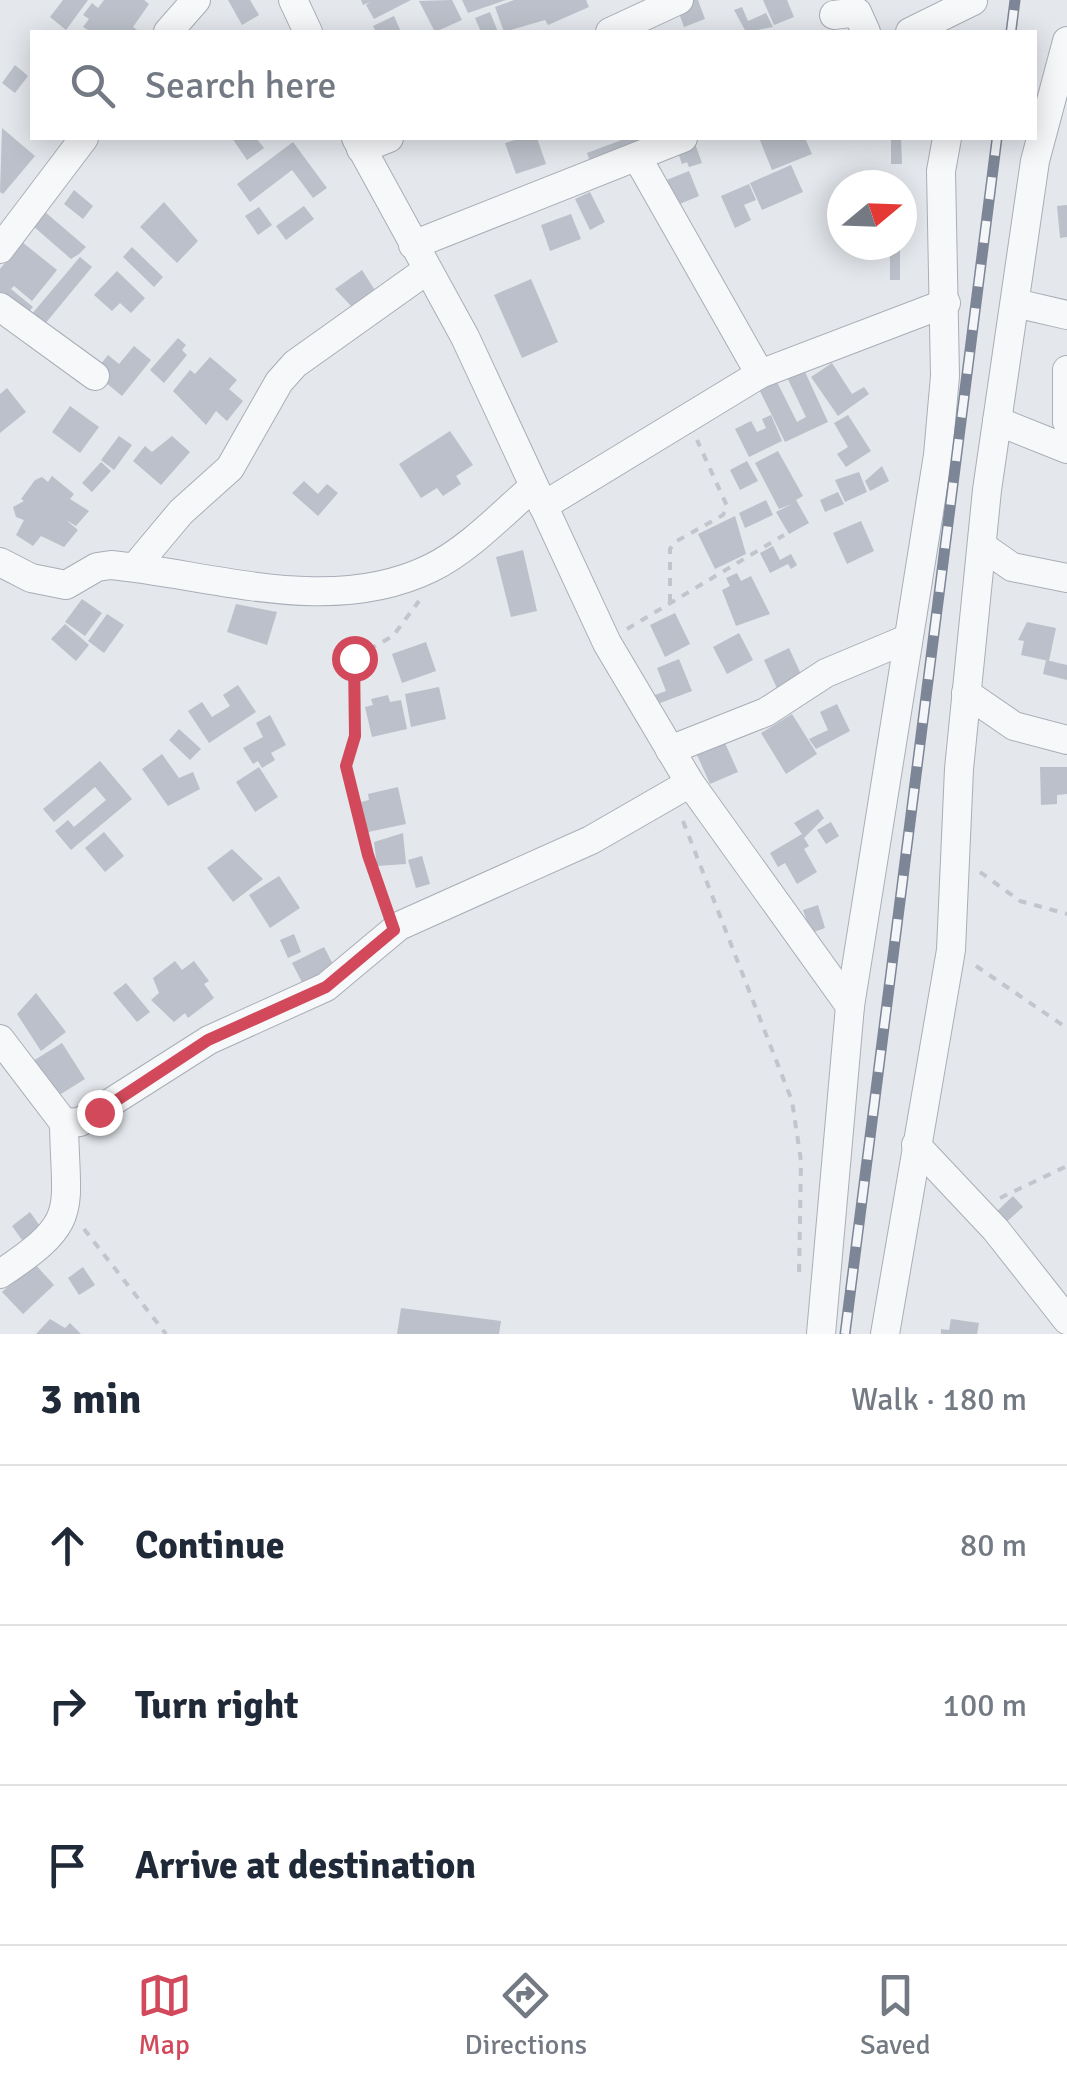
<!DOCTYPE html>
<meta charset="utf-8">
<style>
body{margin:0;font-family:Signika,sans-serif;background:#f6f6f7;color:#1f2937}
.compass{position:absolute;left:827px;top:170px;width:90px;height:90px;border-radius:50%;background:#fff;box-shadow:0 5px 25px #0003;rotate:71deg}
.stop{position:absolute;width:30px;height:30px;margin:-22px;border:8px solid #d1495b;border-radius:50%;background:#fff}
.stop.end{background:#d1495b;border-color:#fff;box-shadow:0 2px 10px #0008}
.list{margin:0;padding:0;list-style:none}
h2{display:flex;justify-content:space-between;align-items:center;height:130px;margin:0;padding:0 40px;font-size:42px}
h2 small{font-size:32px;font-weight:400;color:#747a83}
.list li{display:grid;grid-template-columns:65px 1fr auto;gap:30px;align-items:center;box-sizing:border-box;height:160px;padding:0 40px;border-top:2px solid #e0e1e3}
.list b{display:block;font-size:38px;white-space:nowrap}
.list em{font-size:32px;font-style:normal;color:#747a83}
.icon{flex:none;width:55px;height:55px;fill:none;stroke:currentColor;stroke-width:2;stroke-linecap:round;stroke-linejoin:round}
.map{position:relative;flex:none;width:1067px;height:1334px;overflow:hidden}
.search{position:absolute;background:#fff;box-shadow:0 5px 25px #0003;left:30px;right:30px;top:30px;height:110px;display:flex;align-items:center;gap:25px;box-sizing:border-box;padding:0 35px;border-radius:0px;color:#747a83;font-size:38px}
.sheet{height:610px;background:#fff}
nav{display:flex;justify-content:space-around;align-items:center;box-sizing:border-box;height:140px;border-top:2px solid #e0e1e3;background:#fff;font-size:28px;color:#747a83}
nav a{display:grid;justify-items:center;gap:5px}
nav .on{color:#d1495b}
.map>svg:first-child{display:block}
.building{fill:#bbc0ca}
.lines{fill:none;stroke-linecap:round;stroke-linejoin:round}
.minor-casing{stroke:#a9aeb7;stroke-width:30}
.path{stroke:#c2c5cb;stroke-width:4;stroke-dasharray:8 8;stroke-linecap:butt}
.minor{stroke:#f7f8fa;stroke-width:28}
.rail-casing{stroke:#7d8696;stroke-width:11}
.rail{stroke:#f4f6f9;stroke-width:8;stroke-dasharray:22;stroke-linecap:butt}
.route{stroke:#d1495b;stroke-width:12}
</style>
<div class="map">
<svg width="1067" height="1334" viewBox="0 0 1067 1334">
<rect width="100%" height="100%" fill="#e4e7ec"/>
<g class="building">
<path d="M63,0H88L66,30L50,17Z"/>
<path d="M104,0H144L149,4L133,27L140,32H91L83,27L89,19L83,15L92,3L98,8Z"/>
<path d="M228,0H250L259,15L242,25Z"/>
<path d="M361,0H411L374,19L366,5L370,2L363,5Z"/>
<path d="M452,0L462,20L435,32L419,1Z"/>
<path d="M462,0H506L468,13Z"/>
<path d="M514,0H586L589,7L548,25L545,20L504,32L495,7Z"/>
<path d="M689,0H698L705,19L684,27L676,5Z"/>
<path d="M763,0H787L794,17L774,25Z"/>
<path d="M742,7L748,21L766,13L773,27L746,32L734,10Z"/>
<path d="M490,12L498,32H481L475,18Z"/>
<path d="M394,16L401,32H376L373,26Z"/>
<path d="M15,65L28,76L15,93L2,83Z"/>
<path d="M2,128L35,156L3,194L0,192Z"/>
<path d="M232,138H256L264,148L247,160Z"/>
<path d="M522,138H537L546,164L516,174L505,143Z"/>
<path d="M627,138H636L641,150L592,168L587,153Z"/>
<path d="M759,138H805L812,154L772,170Z"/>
<path d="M891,138H901L902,164H891Z"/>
<path d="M694,141L702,163L689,167L687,162L682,164L676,147Z"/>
<path d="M293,142L327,188L313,198L292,170L250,202L237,184Z"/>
<path d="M791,165L803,192L762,210L750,183Z"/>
<path d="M689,171L699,196L675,206L664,181Z"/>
<path d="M749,184L756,200L744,205L751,220L735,228L721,196Z"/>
<path d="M74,190L93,206L83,219L64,204Z"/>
<path d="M590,192L605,222L590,230L575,199Z"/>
<path d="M164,202L198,241L177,263L140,227Z"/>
<path d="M1067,205V237L1060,238L1057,206Z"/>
<path d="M304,206L314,219L286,240L276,226Z"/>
<path d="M259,207L272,225L258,235L245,216Z"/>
<path d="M45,212L86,247L79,254L71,259L33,226Z"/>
<path d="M571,214L581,239L550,251L541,225Z"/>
<path d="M22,242L57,270L32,301L14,286L11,289L33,307L26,315L0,293V269Z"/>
<rect x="890" y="245" width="10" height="35"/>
<path d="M132,247L163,277L154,287L123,257Z"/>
<path d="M80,257L92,267L44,325L31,315Z"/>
<path d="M362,270L376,292L353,308L335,289Z"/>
<path d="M117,271L145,298L131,313L120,303L112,311L94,295Z"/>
<path d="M531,279L558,342L522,358L494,295Z"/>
<path d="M178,338L186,345L182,350L187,355L164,383L150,370Z"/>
<path d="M134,346L151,360L122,396L94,373L108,355L119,364Z"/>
<path d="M210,357L237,380L229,389L243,401L227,421L216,411L206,425L173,391L190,370L195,374Z"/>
<path d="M800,361L828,422L785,442L756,383L773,374L797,422L806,417L783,369Z"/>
<path d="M832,363L852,394L864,387L869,394L838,416L811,377Z"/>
<path d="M7,388L26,412L0,433V394Z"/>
<path d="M70,406L99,427L80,453L52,432Z"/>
<path d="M771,415L782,441L749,457L735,429L751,421L757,432L766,428L762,419Z"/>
<path d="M848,415L871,451L846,467L837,454L848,447L834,423Z"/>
<path d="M450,431L473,465L456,476L461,484L443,496L437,488L421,498L399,464Z"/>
<path d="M119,436L132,445L114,470L101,460Z"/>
<path d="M172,436L190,452L161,485L133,461L145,446L152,452Z"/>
<path d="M778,451L803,496L796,500L809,523L789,534L776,512L792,504L779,509L755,463Z"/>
<path d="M747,461L758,481L740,490L730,470Z"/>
<path d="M101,462L111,471L92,492L82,483Z"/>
<path d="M882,466L889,481L870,491L865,481Z"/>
<path d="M859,472L867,492L845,502L835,480Z"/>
<path d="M52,476L74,494L70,499L89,511L76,526L66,520L78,530L64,547L41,536L33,546L16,535L24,520L16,517L13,507L24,501L21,499L35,480L42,477L48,482Z"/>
<path d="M304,481L318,494L327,484L338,493L318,516L292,493Z"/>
<path d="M838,492L844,504L825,512L820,500Z"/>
<path d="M766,500L773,515L745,528L739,513Z"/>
<path d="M735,516L746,554L715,569L698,534Z"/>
<path d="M861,521L874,551L847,564L833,533Z"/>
<path d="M773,546L780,560L791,554L797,565L791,569L788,564L770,573L760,553Z"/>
<path d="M523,550L537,611L511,617L496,557Z"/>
<path d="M737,573L741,581L751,576L770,614L736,626L722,590L730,586L726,578Z"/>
<path d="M82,599L102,613L85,636L65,622Z"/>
<path d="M236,604L277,612L267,645L227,632Z"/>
<path d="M675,613L690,644L665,657L650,625Z"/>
<path d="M107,614L124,625L104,653L88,641Z"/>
<path d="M1027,622L1056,628L1049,661L1021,655L1024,641L1018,640Z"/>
<path d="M65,624L89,645L76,661L51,639Z"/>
<path d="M739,633L753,660L727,674L713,647Z"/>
<path d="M426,642L436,671L402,683L392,654Z"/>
<path d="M789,648L805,683L780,695L764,660Z"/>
<path d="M679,659L692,691L655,705L652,696L666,691L657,668Z"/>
<path d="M1046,660L1067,665V680L1043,674Z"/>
<path d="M238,685L256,712L209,743L188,711L202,702L212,717L230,706L223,695Z"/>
<path d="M439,687L446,719L411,727L405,694Z"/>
<path d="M388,695L390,702L401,700L407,729L372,737L365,707L373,705L371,699Z"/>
<path d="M837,704L850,731L816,749L809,739L828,730L820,712Z"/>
<path d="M792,714L817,754L786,774L761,733Z"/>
<path d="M270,715L286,745L271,753L275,760L262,768L258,761L253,764L243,748L263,737L256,723Z"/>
<path d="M179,729L201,749L190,760L169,740Z"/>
<path d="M721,734L738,772L710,784L693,746Z"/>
<path d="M162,754L179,778L193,772L200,789L168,806L142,769Z"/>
<path d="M100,761L132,799L71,850L55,831L68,820L74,827L106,800L95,787L54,822L43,809Z"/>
<path d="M259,767L278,797L255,812L236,782Z"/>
<path d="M1040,767H1067V794L1057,795V804L1041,805Z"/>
<path d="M398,787L406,824L368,832L361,802L369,800L368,794Z"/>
<path d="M818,809L824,818L804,838L809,846L804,849L817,872L797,884L785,863L778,867L770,853L802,834L794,823Z"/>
<path d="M831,822L839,836L826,844L817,830Z"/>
<path d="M104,832L124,856L105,872L85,848Z"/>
<path d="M403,833L406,864L377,866L374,842Z"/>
<path d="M232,849L263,879L233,902L207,868Z"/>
<path d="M422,856L430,884L416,888L408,860Z"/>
<path d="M279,876L300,908L270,928L249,895Z"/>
<path d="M818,905L825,928L811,933L803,910Z"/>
<path d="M294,934L301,952L288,958L280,940Z"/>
<path d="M324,947L336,970L304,986L292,963Z"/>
<path d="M175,961L182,970L194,961L209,981L204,984L214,998L188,1018L185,1013L174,1022L151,1000L159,993L153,978Z"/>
<path d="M126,983L150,1012L137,1022L113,993Z"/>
<path d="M36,993L66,1032L41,1051L17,1014Z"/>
<path d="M62,1043L85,1079L56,1097L33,1061Z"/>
<path d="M1013,1196L1023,1207L1003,1225L994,1214Z"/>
<path d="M30,1212L40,1226L22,1240L12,1226Z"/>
<path d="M34,1263L54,1285L23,1314L2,1292Z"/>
<path d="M83,1267L95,1285L79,1295L68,1278Z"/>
<path d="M401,1308L501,1321L499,1334H397Z"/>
<path d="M50,1319L65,1328L70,1323L81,1334H36Z"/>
<path d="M951,1319L979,1323L977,1334H941V1329L949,1330Z"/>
</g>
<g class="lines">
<g class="minor-casing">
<g id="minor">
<path d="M293,0L308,32"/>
<path d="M834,15L857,12L866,32"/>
<path d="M168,32L196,0"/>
<path d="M610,32L679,0"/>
<path d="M910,32L973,1"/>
<path d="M356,138L465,337L607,643L690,783L850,1006"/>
<path d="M361,149L389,138"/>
<path d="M637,157L760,374"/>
<path d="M413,245L683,138"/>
<path d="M0,249L84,138"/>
<path d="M1015,303L1067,315"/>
<path d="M0,307L95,376"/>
<path d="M1067,370V422"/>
<path d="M997,421L1067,449"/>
<path d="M543,506L760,374L946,303"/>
<path d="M982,546L1012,567L1067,578"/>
<path d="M0,562L31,578L66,585L97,567L111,565C214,575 331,617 431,568C468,550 502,514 533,487"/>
<path d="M135,567L181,512L230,468L279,382L295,364L427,270"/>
<path d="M966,693L1014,726L1067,740"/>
<path d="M670,750L766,712L826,673L907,639"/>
<path d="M0,1039L64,1123L80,1122L209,1040L326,987L399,926L591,840L690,783"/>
<path d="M916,1145L996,1230L1067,1320"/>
<path d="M0,1274C82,1220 65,1212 64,1123"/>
<path d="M821,1334L850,1006L938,455L945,376L941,171L947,138"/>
<path d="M885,1334L951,950L959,769L987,490L1035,161L1067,41"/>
</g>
</g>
<g class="path">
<path d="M670,602V549L675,542L723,515L727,506L697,440"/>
<path d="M627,629L784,535"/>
<path d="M683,821L792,1101L801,1161L799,1275"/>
<path d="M980,872L1020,901L1067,914"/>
<path d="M386,906L346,765L355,735L354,658L393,636L419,601"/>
<path d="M976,966L1067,1028"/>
<path d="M1000,1198L1067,1166"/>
<path d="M84,1229L166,1334"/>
</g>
<use href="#minor" class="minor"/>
<g class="rail-casing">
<g id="rail">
<path d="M1011,32L1015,0"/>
<path d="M845,1334L997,138"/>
</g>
</g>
<use href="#rail" class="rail"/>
</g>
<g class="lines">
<path class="route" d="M99,1112L208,1040L326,987L394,930L368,855L346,766L355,736L354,658"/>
</g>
</svg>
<svg class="compass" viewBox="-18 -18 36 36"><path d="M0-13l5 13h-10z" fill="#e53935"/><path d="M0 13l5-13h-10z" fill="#747a83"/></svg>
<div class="stop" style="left:354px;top:658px"></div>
<div class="stop end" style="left:99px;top:1112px"></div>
<div class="search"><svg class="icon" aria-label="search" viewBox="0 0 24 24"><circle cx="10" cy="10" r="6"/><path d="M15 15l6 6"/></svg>Search here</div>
</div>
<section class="sheet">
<h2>3 min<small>Walk · 180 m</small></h2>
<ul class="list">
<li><svg class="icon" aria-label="ahead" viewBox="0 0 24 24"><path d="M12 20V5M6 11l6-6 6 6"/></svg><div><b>Continue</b></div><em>80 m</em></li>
<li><svg class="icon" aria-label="right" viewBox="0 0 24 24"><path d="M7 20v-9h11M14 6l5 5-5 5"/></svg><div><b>Turn right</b></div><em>100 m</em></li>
<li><svg class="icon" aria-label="arrive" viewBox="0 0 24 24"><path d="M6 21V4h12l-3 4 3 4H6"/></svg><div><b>Arrive at destination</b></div></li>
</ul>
</section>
<nav>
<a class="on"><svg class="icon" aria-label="map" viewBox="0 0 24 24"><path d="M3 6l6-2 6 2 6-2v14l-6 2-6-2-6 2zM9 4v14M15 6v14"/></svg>Map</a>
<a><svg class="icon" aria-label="directions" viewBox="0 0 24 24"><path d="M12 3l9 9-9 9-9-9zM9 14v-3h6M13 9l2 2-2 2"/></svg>Directions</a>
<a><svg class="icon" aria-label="saved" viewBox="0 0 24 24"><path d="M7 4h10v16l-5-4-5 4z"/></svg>Saved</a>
</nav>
